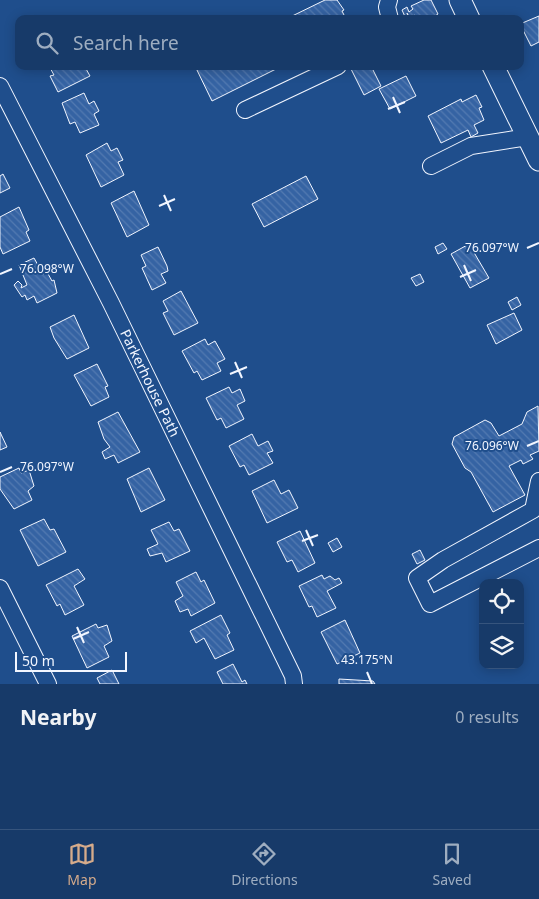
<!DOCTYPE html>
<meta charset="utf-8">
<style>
body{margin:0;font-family:"Noto Sans",sans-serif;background:#20416f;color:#f1f3f6}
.controls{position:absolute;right:15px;bottom:15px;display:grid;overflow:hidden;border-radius:10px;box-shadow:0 2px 12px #0003}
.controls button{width:45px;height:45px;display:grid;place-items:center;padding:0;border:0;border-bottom:1px solid #36547d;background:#173a69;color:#f1f3f6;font:25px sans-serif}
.scale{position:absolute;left:15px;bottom:12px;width:112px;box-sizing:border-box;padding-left:5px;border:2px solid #f2f6ff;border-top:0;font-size:14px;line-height:18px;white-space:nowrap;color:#f2f6ff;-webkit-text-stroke:4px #1f4e8c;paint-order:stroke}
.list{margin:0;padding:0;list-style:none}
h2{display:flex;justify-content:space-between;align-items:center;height:65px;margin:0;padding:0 20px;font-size:21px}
h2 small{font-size:16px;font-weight:400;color:#9eadc0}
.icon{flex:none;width:28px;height:28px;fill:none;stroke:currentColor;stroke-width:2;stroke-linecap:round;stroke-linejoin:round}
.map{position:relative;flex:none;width:539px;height:684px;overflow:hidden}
.search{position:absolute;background:#173a69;box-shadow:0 2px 12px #0003;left:15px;right:15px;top:15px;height:55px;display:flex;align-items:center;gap:12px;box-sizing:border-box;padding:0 18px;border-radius:10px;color:#9eadc0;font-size:19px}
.sheet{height:145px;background:#173a69}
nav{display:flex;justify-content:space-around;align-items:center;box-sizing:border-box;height:70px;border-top:1px solid #36547d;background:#173a69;font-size:14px;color:#9eadc0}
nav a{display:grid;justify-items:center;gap:2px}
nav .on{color:#d6ab8b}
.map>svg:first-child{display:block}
.building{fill:url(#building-back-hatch);stroke:#f2f6ff}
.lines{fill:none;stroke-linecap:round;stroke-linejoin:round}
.minor-casing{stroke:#f2f6ff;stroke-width:18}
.major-casing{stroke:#f2f6ff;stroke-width:23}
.minor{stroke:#1f4e8c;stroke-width:16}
.major{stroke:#1f4e8c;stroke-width:21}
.ticks{fill:none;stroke:#f2f6ff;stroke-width:2}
.labels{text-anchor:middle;stroke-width:4;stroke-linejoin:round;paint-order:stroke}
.street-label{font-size:14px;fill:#f2f6ff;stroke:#1f4e8c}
.ticks-label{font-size:12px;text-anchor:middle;fill:#f2f6ff;stroke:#1f4e8c;stroke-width:4;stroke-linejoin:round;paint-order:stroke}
</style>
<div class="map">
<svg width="539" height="684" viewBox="0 0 539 684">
<defs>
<pattern id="building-back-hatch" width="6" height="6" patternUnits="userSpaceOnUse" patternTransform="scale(1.25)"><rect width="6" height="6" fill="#3563a3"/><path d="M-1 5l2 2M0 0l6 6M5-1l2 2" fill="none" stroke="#537ab1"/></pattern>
</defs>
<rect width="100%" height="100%" fill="#1f4e8c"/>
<g class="building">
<path d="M325,0H337L344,10L342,11L346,19H286Z"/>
<path d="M424,0H431L438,14L435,16L437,19H417L415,15L410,18L407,13L409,19H406L402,10L407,7L409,12L413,9L411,6Z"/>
<path d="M539,16V42L531,46L520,24Z"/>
<path d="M49,66L85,67L90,76L58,92L50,76L54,75Z"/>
<path d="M195,66H282L212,101Z"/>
<path d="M357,66H371L381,86L364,95L351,69Z"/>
<path d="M406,76L416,96L390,109L379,89Z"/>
<path d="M84,93L89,104L94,101L99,111L94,114L99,125L80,133L75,122L70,124L62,103Z"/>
<path d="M476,95L482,107L479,108L484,120L474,125L478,133L471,137L468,130L441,143L428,116L461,99L462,102Z"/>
<path d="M107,143L111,151L117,148L123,160L118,162L124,175L101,187L86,155Z"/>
<path d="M3,174L10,188L0,193V176Z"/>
<path d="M306,176L318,199L264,227L252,204Z"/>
<path d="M134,191L149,225L127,237L111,203Z"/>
<path d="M19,207L29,230L26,232L30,241L3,254L0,247V217Z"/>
<path d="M443,243L447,249L438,254L435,247Z"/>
<path d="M469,244L489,278L470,288L451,254Z"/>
<path d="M158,247L167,266L168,271L161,274L166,283L152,290L142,268L146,266L141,255Z"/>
<path d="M34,258L43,274L47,272L52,281L54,280L57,293L37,303L34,296L27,300L25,295L22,297L14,285L18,281L22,285L21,288L27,285L19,265Z"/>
<path d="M420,274L424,282L416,286L411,278Z"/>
<path d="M181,291L198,323L174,335L163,313L168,311L163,301Z"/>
<path d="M517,297L521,305L512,310L508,302Z"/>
<path d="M514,313L522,330L496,344L487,325Z"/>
<path d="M74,315L89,348L67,359L54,338L50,327Z"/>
<path d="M205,339L208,345L215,341L225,359L217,363L221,371L202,380L197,371L194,373L182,351Z"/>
<path d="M97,364L108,386L105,387L109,397L91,406L74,375Z"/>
<path d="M229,387L232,393L240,389L245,401L237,405L244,419L226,428L221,418L217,420L206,398Z"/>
<path d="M538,406L539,451L530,455L533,459L523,464L521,460L509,466L525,495L493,512L471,472L465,468L452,444L454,437L485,420L491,423L499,436L522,424L527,412Z"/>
<path d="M118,412L140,452L118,463L114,455L105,459L102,452L110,447L104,439L98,422Z"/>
<path d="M0,432L7,447L0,450Z"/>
<path d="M252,434L258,446L268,441L273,451L267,453L273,463L249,475L244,465L240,467L229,446Z"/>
<path d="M19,468L21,473L29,470L34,486L28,491L32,500L14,509L0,489V477Z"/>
<path d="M149,468L165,500L141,512L127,479Z"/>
<path d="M274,480L281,494L289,490L298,508L267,523L252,491Z"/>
<path d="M44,519L50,530L54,529L66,552L38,566L20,530Z"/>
<path d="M169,522L174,531L179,529L190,551L166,562L162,553L150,556L147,549L158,544L151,530Z"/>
<path d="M300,531L315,563L298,572L292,560L287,562L277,542Z"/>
<path d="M337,538L342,547L333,552L328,543Z"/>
<path d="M420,550L425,560L417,564L412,554Z"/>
<path d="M78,569L85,579L74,586L84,605L65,615L60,604L57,606L46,585Z"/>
<path d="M196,572L201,582L204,580L215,603L191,616L188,609L180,612L175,601L183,596L176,582Z"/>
<path d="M322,575L324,579L330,576L335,580L339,578L342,583L327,591L336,608L317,617L312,606L309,607L299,586Z"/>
<path d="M221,615L230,633L227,635L234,650L215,659L204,638L196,643L190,631Z"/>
<path d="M345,620L360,653L337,664L321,632Z"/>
<path d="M96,624L98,628L107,625L112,641L104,646L109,657L87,668L72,636Z"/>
<path d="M233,664L242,682L245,680L247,684H223L217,672Z"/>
<path d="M112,670L119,684H100L97,678Z"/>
<path d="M339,679L373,681L375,684H339Z"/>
</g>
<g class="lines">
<g class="minor-casing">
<g id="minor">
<path d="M389,0L387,7L390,19"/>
<path d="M0,86L111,303L293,676L294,684"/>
<path d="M245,110L338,66"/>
<path d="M431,166L471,146L528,137"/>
<path d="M539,481L533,510L443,560L417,578L430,604L539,548"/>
<path d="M0,588L48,684"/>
</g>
</g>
<g class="major-casing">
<g id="major">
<path d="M460,0L469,19"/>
<path d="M493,66L539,160"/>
</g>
</g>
<use href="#minor" class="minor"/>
<use href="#major" class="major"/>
</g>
<path class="ticks" d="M393,97L400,113M388,109L405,102M164,195L171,211M159,206L175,199M527,248L539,243M464,265L471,281M0,274L12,269M460,277L476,270M235,362L242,378M230,374L247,367M527,446L539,441M0,472L12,467M306,530L313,546M302,541L318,535M77,627L84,643M73,639L89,632M367,672L372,684"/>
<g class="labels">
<g class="street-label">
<text transform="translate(150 383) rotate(64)" y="5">Parkerhouse Path</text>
</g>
</g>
<g class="ticks-label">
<text x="492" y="252">76.097°W</text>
<text x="47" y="273">76.098°W</text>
<text x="492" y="450">76.096°W</text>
<text x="47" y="471">76.097°W</text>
<text x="367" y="664">43.175°N</text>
</g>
</svg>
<div class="controls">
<button><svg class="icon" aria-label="locate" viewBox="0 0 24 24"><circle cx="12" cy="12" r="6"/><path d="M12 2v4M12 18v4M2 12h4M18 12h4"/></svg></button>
<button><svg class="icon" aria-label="layers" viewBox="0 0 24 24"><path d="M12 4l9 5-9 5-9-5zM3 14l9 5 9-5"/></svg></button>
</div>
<div class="scale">50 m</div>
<div class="search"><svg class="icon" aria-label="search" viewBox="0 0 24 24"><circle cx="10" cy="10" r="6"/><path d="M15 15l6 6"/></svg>Search here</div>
</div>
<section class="sheet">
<h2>Nearby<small>0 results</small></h2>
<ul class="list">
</ul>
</section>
<nav>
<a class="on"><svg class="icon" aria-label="map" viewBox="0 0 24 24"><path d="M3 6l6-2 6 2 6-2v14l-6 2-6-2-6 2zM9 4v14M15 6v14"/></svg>Map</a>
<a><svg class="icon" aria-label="directions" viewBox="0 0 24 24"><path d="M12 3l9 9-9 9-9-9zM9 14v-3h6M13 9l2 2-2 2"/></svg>Directions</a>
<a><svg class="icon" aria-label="saved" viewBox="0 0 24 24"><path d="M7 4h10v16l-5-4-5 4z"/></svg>Saved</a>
</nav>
